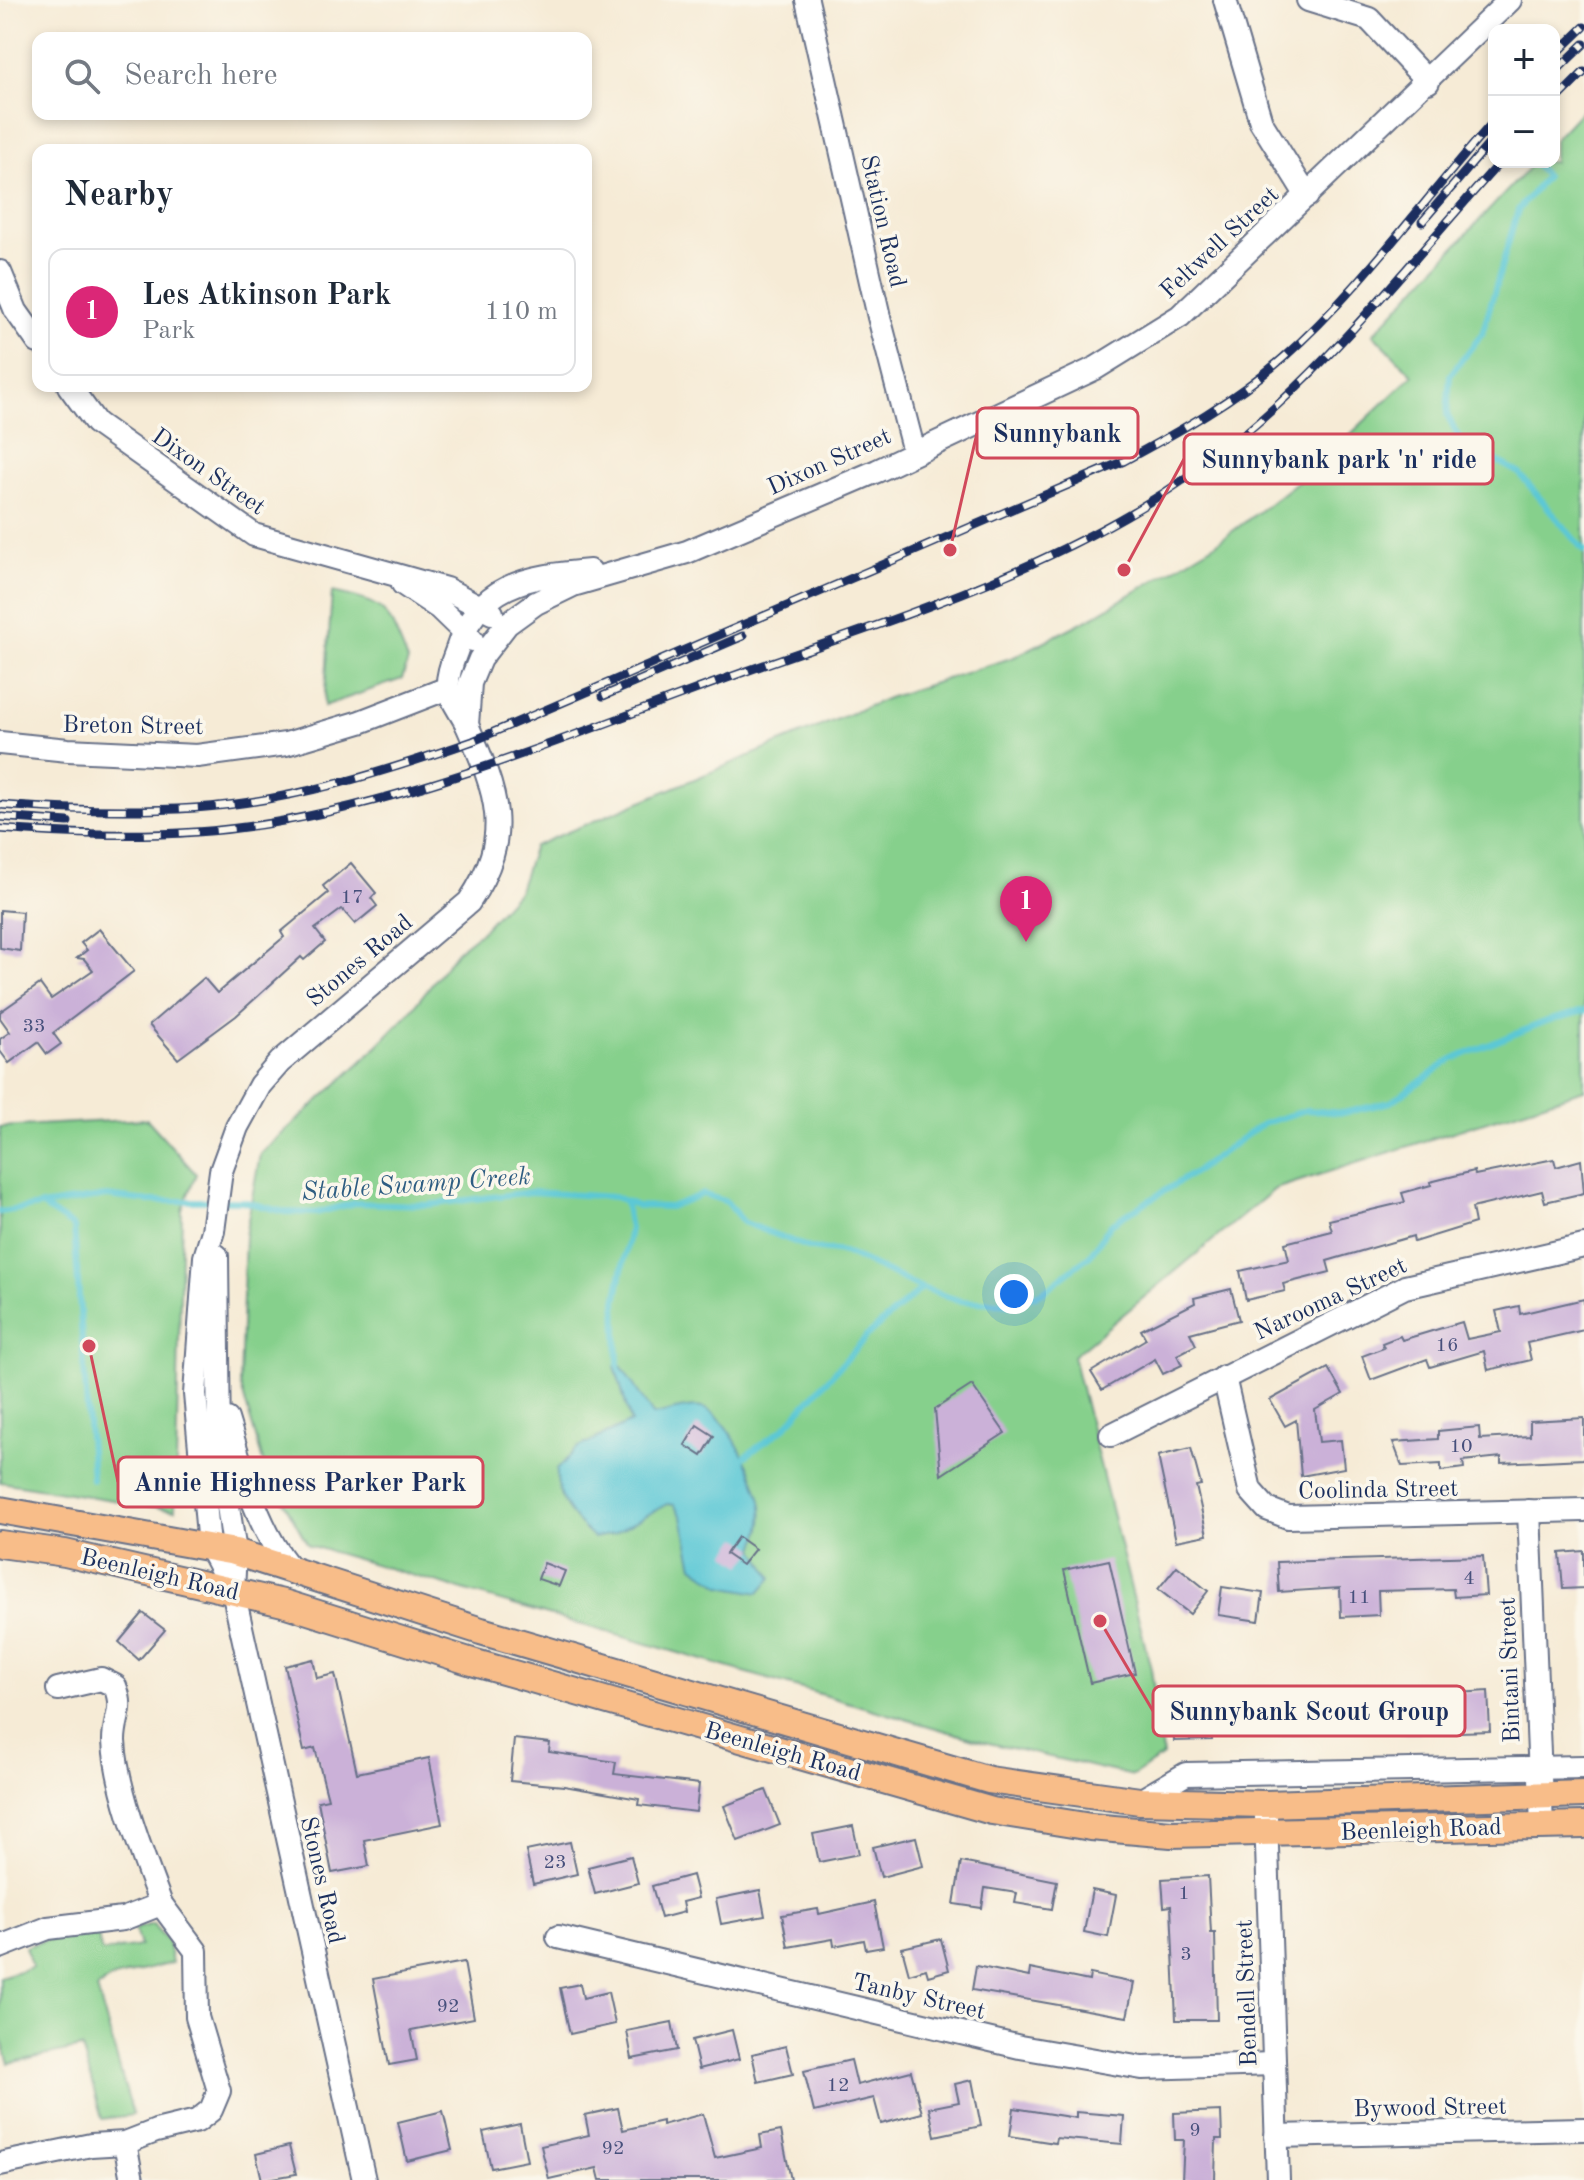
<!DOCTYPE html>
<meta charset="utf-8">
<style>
body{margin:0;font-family:"Old Standard TT",serif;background:#f2f2f3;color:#1f2937}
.controls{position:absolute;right:24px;top:24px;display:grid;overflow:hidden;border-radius:16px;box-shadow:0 4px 12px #0003}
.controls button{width:72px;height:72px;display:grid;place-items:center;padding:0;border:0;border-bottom:2px solid #e0e1e3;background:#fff;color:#1f2937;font:40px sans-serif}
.you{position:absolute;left:1014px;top:1294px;width:28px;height:28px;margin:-20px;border:6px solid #fff;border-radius:50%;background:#1a73e8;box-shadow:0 0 0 12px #1a73e833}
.badge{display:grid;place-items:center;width:52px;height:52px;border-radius:50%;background:#db2777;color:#fff;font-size:26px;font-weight:700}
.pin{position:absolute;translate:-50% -66px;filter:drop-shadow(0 2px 4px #0008)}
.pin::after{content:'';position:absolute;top:42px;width:28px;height:24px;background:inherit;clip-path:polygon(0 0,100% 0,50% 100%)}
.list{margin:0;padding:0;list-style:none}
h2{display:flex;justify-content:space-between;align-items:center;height:104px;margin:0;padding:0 32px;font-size:34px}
h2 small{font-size:26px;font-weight:400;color:#747a83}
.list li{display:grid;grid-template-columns:52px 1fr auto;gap:24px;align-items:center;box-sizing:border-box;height:128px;margin:0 16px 16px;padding:0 16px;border:2px solid #e0e1e3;border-radius:16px}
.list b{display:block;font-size:30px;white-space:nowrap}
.list p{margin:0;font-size:26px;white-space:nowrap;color:#747a83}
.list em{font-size:26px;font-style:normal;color:#747a83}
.icon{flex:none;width:44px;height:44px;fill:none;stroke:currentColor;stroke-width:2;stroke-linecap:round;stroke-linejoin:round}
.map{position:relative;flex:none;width:1584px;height:2180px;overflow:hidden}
.search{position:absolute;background:#fff;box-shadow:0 4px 12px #0003;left:32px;top:32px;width:560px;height:88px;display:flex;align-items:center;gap:20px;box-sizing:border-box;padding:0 28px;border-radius:16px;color:#747a83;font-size:30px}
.panel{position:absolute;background:#fff;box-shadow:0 4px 12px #0003;left:32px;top:144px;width:560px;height:248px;border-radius:16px}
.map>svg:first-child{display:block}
.green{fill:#86d08c;stroke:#508075;stroke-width:2}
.water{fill:#5cc8d5;stroke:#3c7c9a;stroke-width:2}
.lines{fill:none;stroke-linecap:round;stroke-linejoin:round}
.stream{stroke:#5cc8d5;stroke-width:6}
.building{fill:#cbb1d8}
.minor-casing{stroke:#687188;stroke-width:26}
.major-casing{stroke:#687188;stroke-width:30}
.minor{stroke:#fff;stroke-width:22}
.major{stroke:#f8bd89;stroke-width:26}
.rail-casing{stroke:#1b2f5e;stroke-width:9}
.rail{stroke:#fbf7ec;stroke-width:6;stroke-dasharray:18;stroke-linecap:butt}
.labels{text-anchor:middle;stroke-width:7;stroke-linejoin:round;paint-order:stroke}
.number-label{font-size:20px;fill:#47507c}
.street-label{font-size:24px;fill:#1b2f5e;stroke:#fbf7ec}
.water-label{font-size:26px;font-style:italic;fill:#2e5d82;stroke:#fbf7ec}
.leader{fill:none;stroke:#d1495b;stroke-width:3}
.callout-dot{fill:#d1495b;stroke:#fbf7ec;stroke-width:3}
.callout{fill:#fbf7ec;stroke:#d1495b;stroke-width:3}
.callout-label{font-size:26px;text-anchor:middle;font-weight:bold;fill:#1b2f5e}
</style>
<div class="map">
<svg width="1584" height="2180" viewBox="0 0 1584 2180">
<rect width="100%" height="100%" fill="#fbf7ec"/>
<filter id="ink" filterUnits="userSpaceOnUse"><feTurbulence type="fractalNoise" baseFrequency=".0125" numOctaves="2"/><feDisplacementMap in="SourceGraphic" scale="16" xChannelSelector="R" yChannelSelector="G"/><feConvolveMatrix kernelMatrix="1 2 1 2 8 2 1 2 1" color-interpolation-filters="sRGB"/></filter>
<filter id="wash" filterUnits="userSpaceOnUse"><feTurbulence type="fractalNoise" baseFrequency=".006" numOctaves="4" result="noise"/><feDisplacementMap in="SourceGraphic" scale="32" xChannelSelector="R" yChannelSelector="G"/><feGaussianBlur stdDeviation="1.8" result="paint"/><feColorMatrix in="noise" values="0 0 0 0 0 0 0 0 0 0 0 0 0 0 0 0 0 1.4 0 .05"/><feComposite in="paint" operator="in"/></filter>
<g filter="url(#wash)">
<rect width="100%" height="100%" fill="#f6ebd6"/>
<g class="green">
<path d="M1584,108V1090L1275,1189L1073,1356L1151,1669L1163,1756L1133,1776L984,1742L308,1545L265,1468L240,1384L245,1236L260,1154L360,1063L409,1013L457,951L481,932L519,890L534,846L888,698L1014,657L1094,616L1214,545L1265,507L1316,467L1413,375L1373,334L1534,162H1554V140Z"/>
<path d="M332,592C390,604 386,609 408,661L402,679L324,706Z"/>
<path d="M147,1119L196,1174L182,1210L175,1510L0,1482V1127Z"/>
<path d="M153,1924L168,1942L172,1963L110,1979L97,1989L133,2115L102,2119L82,2048L9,2063L0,2035V1977L32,1967L25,1947L51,1938L98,1935L101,1952L140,1946L135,1929Z"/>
</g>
<path class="water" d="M620,1364L653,1415C668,1413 687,1405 702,1408C728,1414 758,1481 762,1506C764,1522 760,1534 755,1549L772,1578L759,1593L721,1586L693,1566L682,1517L674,1505L667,1504L613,1534L594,1538C574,1521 555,1498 557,1470L577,1448L631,1422L615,1366Z"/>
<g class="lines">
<g class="stream">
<path d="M1533,162L1546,176L1518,210L1482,334L1450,375L1447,415L1461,441L1519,473L1584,551"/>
<path d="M222,1201H242L285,1212L316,1213L355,1203L427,1205L531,1192L615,1197L637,1206L670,1207L703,1194L727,1202L743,1222L810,1248L844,1252L922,1288L961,1301L1013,1304L1043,1292L1090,1255L1111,1224L1198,1170L1262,1124L1306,1110L1343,1113L1391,1102L1451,1060L1547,1021L1584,1011"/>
<path d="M41,1205L74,1227L92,1479"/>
<path d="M0,1212L107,1196L148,1201H210"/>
<path d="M618,1365L616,1301L630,1229L625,1201"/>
<path d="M743,1458L784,1428L868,1335L922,1288"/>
</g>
</g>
<g id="blocks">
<g class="building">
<path d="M351,863L376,893L371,898L377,906L355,924L342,909L315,929L325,942L304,960L301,957L236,1016L178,1059L149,1025L204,978L217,993L284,937L281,932L328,893L323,886Z"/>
<path d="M0,910L22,912L20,951L0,948Z"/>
<path d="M99,929L134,971L53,1033L61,1044L47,1054L38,1042L9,1063L0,1051V1039L10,1032L0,1018V1012L40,984L51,999L93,970L84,959L77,958L87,950L81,943Z"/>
<path d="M1554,1159L1556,1167L1581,1160L1584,1193L1545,1202L1542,1191L1472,1208L1475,1223L1414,1242L1413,1236L1327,1261L1330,1272L1283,1284L1285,1291L1246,1300L1240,1271L1289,1260L1285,1243L1332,1231L1329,1220L1405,1202L1402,1193L1431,1185L1430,1182L1474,1171L1475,1175Z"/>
<path d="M1231,1289L1239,1320L1190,1333L1196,1345L1177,1355L1182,1365L1163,1374L1155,1359L1102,1390L1091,1372L1146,1339L1141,1330L1195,1303L1194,1298Z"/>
<path d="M1584,1299V1330L1527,1343L1531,1360L1488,1370L1484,1351L1430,1367L1427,1359L1371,1380L1362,1356L1384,1348L1382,1343L1400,1336L1402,1340L1462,1322L1467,1339L1501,1332L1496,1311L1519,1306L1520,1314Z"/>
<path d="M1328,1368L1343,1394L1315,1410L1319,1442L1341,1440L1344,1468L1301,1476L1296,1420L1285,1426L1270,1400Z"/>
<path d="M972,1385L1005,1433L941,1475L935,1409Z"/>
<path d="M1584,1418V1459L1501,1463V1457L1463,1461L1464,1468L1441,1471V1464L1402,1466L1393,1442L1438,1439V1431L1479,1427L1480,1439L1530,1436V1421Z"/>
<path d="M697,1425L714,1436L702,1456L685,1445Z"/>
<path d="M1191,1448L1201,1485L1196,1486L1207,1535L1176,1541L1158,1456Z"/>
<path d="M738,1537L755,1549L742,1565L726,1554Z"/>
<path d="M1584,1551V1588L1563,1589L1560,1553Z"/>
<path d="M1483,1556L1486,1595L1454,1597L1453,1589L1378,1591L1379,1615L1341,1617L1340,1588L1279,1592L1277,1562Z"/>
<path d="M1109,1560L1135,1673L1090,1683L1064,1570Z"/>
<path d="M544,1563L565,1571L559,1586L538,1579Z"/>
<path d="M1177,1566L1208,1591L1190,1614L1158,1589Z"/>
<path d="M1222,1587L1263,1593L1259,1621L1218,1615Z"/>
<path d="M143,1613L165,1630L139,1660L119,1642Z"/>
<path d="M313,1659L317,1678L335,1674L357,1773L429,1758L442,1824L364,1840L369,1866L332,1873L318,1801L328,1799L315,1748L304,1751L285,1666Z"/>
<path d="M1488,1691L1490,1731L1460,1732V1725L1421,1727V1733L1400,1734V1725L1270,1737L1250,1738V1732L1212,1733V1740L1174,1741L1173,1712L1231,1710V1706H1326L1458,1696V1693Z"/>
<path d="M514,1739L550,1743L549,1752L616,1762L614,1774L699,1784L696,1812L638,1805L639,1799L564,1786L510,1781Z"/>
<path d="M766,1790L780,1825L738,1841L724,1806Z"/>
<path d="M853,1826L859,1854L819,1862L813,1834Z"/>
<path d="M916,1837L923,1866L881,1877L873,1847Z"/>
<path d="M570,1842L577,1874L533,1884L526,1851Z"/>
<path d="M631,1856L638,1883L595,1894L588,1867Z"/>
<path d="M961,1862L1057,1881L1052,1909L1015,1903L1017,1893L985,1888L982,1908L954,1904Z"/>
<path d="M692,1875L698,1898L682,1902L684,1912L661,1918L652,1886Z"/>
<path d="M1208,1876L1211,1933H1215L1217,2020H1176L1171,1906L1164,1907L1162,1879Z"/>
<path d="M760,1890L765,1916L721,1924L716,1899Z"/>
<path d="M1092,1890L1116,1895L1108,1937L1084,1932Z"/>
<path d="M874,1902L883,1947L866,1950L864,1940L834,1946L833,1939L788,1947L782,1915L818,1909L819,1914Z"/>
<path d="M941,1939L949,1970L928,1976L926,1969L909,1974L902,1948Z"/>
<path d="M464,1962L474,2018L411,2030L417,2060L389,2065L373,1979Z"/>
<path d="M976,1966L1029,1977L1030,1969L1089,1981L1090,1974L1134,1983L1127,2017L972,1990Z"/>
<path d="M580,1984L583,1998L608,1992L615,2024L570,2034L560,1988Z"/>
<path d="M672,2022L677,2050L632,2059L627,2031Z"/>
<path d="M732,2030L739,2059L699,2069L692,2040Z"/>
<path d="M786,2046L793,2074L758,2082L752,2054Z"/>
<path d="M851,2060L857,2085L911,2071L922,2113L881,2124L874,2098L814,2112L804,2071Z"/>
<path d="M972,2080L981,2126L935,2136L929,2108L959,2102L955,2084Z"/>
<path d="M618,2108L623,2130L662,2121V2125L703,2114L715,2158L762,2148L760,2135L781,2131L791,2180H600L597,2168L549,2179L541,2146L589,2135L585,2115Z"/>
<path d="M1014,2108L1076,2118V2112L1124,2116L1122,2144L1056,2138L1055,2143L1010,2136Z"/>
<path d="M443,2111L452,2150L407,2161L398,2122Z"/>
<path d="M1221,2111L1222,2139H1216L1215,2180H1182L1184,2140H1175L1174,2113Z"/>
<path d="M520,2124L527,2161L491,2168L483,2132Z"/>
<path d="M289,2146L296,2174L262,2180L256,2154Z"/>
</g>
</g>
</g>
<g filter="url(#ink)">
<use href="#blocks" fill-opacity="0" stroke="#687188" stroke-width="2"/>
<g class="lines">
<g class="minor-casing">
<g id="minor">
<path d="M807,0L879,317L914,452"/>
<path d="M1225,0L1261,122L1307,196"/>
<path d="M1308,0L1369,19L1428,82"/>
<path d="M0,272L16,311L38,342"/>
<path d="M69,386L96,423L254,535L446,589L492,613"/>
<path d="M403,584L439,608L472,640"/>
<path d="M467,725L470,683L480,659L507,624L536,603L573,585L687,552L877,471L1096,368L1180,316L1510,0"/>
<path d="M0,743L68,750L197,756L286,744L360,722L448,688"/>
<path d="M217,1256L219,1447L235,1552L233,1591L364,2180"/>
<path d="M1224,1377L1250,1490L1267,1509L1288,1517L1584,1510"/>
<path d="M227,1419C242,1468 256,1526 289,1567"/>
<path d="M1111,1435L1405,1287L1584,1246"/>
<path d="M1529,1511L1542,1826"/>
<path d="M233,1591L209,1546L195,1394L205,1257L213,1231L221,1171L237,1127L260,1085L280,1062L469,902C514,835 497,794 467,725C462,714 450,699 448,687C447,677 452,662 456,652C477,584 527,576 590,571"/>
<path d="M58,1689L101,1679L115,1686C125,1711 114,1717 114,1741C116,1788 144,1859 161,1904"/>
<path d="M1140,1801L1186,1774L1584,1767"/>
<path d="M1266,1817L1278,2180"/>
<path d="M558,1937L1020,2047L1142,2068L1274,2064"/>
<path d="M0,1947L48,1928L123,1919L161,1904L196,1951L197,2017L219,2091L211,2110L197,2121L156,2131L125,2143L91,2145L0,2164"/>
<path d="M1276,2136L1584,2129"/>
<path d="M125,2143L132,2180"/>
</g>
</g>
<g class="major-casing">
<g id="major">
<path d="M0,1510L235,1552L481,1631L989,1780L1140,1801L1265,1804L1584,1794"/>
<path d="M0,1544L65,1553L283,1603L472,1662L992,1811L1091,1827L1171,1834L1584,1825"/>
</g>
</g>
<use href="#minor" class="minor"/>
<use href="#major" class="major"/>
<g class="rail-casing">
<g id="rail">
<path d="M1554,56L1584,27"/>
<path d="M1554,73L1584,44"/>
<path d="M1554,102L1584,72"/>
<path d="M1422,222L1494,138"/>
<path d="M603,696L743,636"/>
<path d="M0,805C65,810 129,812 195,808C290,802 384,772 473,741L1124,461C1180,431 1235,400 1283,358C1362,288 1424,199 1494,121"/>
<path d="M0,817L68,822"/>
<path d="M0,829C66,834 130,837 196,832C378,820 573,733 744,672C905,615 1069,565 1209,462C1322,378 1407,265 1500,162"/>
</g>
</g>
<use href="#rail" class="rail"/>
</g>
</g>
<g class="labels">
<g class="number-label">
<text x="352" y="903">17</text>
<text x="34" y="1032">33</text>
<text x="1447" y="1351">16</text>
<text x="1461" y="1452">10</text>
<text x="1469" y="1584">4</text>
<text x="1359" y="1603">11</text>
<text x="555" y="1868">23</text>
<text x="1184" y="1899">1</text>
<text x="1186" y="1960">3</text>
<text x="448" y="2012">92</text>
<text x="838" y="2091">12</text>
<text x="1195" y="2136">9</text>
<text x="613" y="2154">92</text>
</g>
<g class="street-label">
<text transform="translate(884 221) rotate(77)" y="8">Station Road</text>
<text transform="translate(1219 242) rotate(-43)" y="8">Feltwell Street</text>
<text transform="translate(829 461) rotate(-24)" y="8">Dixon Street</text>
<text transform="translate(209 471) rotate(35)" y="8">Dixon Street</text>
<text transform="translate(133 725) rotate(1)" y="8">Breton Street</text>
<text transform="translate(359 960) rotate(-40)" y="8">Stones Road</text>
<text transform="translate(1330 1298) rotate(-25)" y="8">Narooma Street</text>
<text transform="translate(1378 1489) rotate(-1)" y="8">Coolinda Street</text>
<text transform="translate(160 1574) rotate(13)" y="8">Beenleigh Road</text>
<text transform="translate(1509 1670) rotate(-92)" y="8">Bintani Street</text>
<text transform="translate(783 1751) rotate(16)" y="8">Beenleigh Road</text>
<text transform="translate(1421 1829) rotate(-2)" y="8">Beenleigh Road</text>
<text transform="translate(323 1880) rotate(77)" y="8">Stones Road</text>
<text transform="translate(1246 1993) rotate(-92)" y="8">Bendell Street</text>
<text transform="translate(919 1996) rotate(13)" y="8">Tanby Street</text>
<text transform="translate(1430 2107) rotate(-1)" y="8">Bywood Street</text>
</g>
<g class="water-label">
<text transform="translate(416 1183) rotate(-4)" y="9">Stable Swamp Creek</text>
</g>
</g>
<path class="leader" d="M950 550L977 433M1124 570L1184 459M89 1346L118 1482M1100 1621L1153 1711"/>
<g class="callout-dot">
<circle cx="950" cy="550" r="8"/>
<circle cx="1124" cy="570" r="8"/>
<circle cx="89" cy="1346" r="8"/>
<circle cx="1100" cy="1621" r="8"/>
</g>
<g class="callout">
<rect x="977" y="408" width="161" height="50" rx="8"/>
<rect x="1184" y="434" width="309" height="50" rx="8"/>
<rect x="118" y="1457" width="365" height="50" rx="8"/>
<rect x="1153" y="1686" width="312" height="50" rx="8"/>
</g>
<g class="callout-label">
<text x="1057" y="442">Sunnybank</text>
<text x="1339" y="468">Sunnybank park 'n' ride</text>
<text x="300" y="1491">Annie Highness Parker Park</text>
<text x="1309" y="1720">Sunnybank Scout Group</text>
</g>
</svg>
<div class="controls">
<button>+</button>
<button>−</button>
</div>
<div class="you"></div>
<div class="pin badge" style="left:1026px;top:942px">1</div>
<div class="search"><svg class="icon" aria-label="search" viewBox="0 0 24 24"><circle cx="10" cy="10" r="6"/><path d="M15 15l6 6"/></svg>Search here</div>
<section class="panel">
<h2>Nearby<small></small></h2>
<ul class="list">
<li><span class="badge">1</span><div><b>Les Atkinson Park</b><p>Park</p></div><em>110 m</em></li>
</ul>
</section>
</div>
